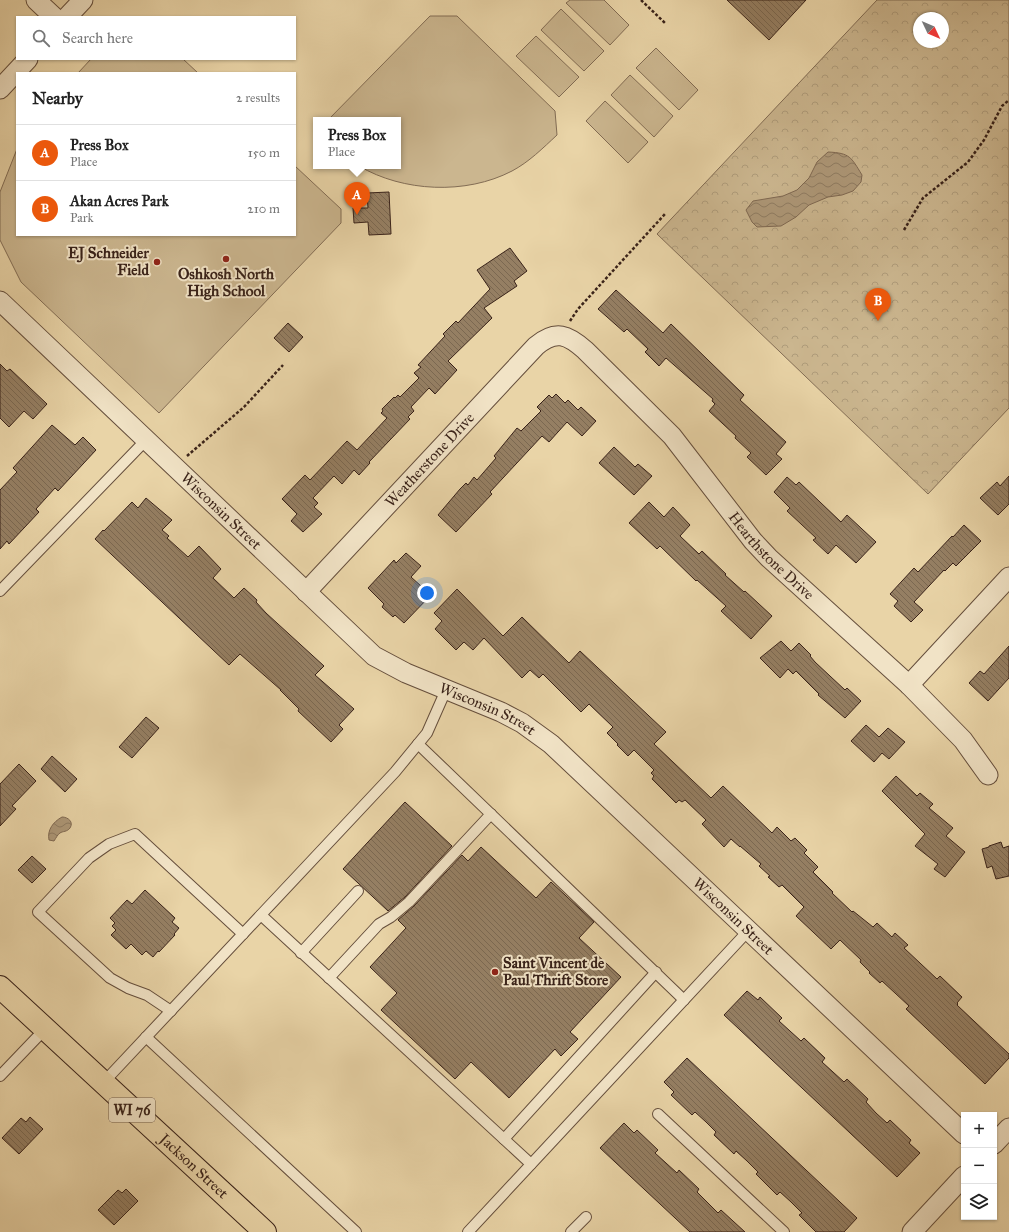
<!DOCTYPE html>
<meta charset="utf-8">
<style>
body{margin:0;font-family:"IM FELL Great Primer",serif;background:#f6f6f6;color:#222}
.controls{position:absolute;right:12px;bottom:12px;display:grid;overflow:hidden;border-radius:0px;box-shadow:0 1px 3px #0004}
.controls button{width:36px;height:36px;display:grid;place-items:center;padding:0;border:0;border-bottom:1px solid #e0e0e0;background:#fff;color:#222;font:20px sans-serif}
.compass{position:absolute;left:913px;top:12px;width:36px;height:36px;border-radius:50%;background:#fff;box-shadow:0 1px 3px #0004;rotate:134deg}
.you{position:absolute;left:427px;top:593px;width:14px;height:14px;margin:-10px;border:3px solid #fff;border-radius:50%;background:#1a73e8;box-shadow:0 0 0 6px #1a73e833}
.badge{display:grid;place-items:center;width:26px;height:26px;border-radius:50%;background:#ea580c;color:#fff;font-size:13px;font-weight:700}
.pin{position:absolute;translate:-50% -33px;filter:drop-shadow(0 1px 2px #0008)}
.pin::after{content:'';position:absolute;top:21px;width:14px;height:12px;background:inherit;clip-path:polygon(0 0,100% 0,50% 100%)}
.popup{position:absolute;left:313px;top:117px;width:88px;height:52px;box-sizing:border-box;display:grid;place-content:center;border-radius:0px;background:#fff;filter:drop-shadow(0 1px 3px #0005);font-size:13px;white-space:nowrap;color:#767676}
.popup b{font-size:15px;color:#222}
.popup::after{content:'';position:absolute;left:50%;top:100%;margin-left:-8px;border:8px solid transparent;border-top-color:#fff}
.list{margin:0;padding:0;list-style:none}
h2{display:flex;justify-content:space-between;align-items:center;height:52px;margin:0;padding:0 16px;font-size:17px}
h2 small{font-size:13px;font-weight:400;color:#767676}
.list li{display:grid;grid-template-columns:26px 1fr auto;gap:12px;align-items:center;box-sizing:border-box;height:56px;padding:0 16px;border-top:1px solid #e0e0e0}
.list b{display:block;font-size:15px;white-space:nowrap}
.list p{margin:0;font-size:13px;white-space:nowrap;color:#767676}
.list em{font-size:13px;font-style:normal;color:#767676}
.icon{flex:none;width:22px;height:22px;fill:none;stroke:currentColor;stroke-width:2;stroke-linecap:round;stroke-linejoin:round}
.map{position:relative;flex:none;width:1009px;height:1232px;overflow:hidden}
.search{position:absolute;background:#fff;box-shadow:0 1px 3px #0004;left:16px;top:16px;width:280px;height:44px;display:flex;align-items:center;gap:10px;box-sizing:border-box;padding:0 14px;border-radius:0px;color:#767676;font-size:15px}
.panel{position:absolute;background:#fff;box-shadow:0 1px 3px #0004;left:16px;top:72px;width:280px;height:164px;border-radius:0px}
.map>svg:first-child{display:block}
.forest{fill:url(#forest-crowns);stroke:#826c54;fill-rule:evenodd}
.garden{fill:#cbb68f;stroke:#826c54}
.water{fill:url(#water-waves);stroke:#7f6851}
.building{fill:url(#building-back-hatch);stroke:#392219}
.lines{fill:none;stroke-linecap:round;stroke-linejoin:round}
.service-casing{stroke:#654e3c;stroke-width:12}
.minor-casing{stroke:#654e3c;stroke-width:21}
.primary-casing{stroke:#392219;stroke-width:24}
.path{stroke:#392219;stroke-width:2.5;stroke-dasharray:3 2;stroke-linecap:butt}
.service{stroke:#f1e3c6;stroke-width:10}
.minor{stroke:#f1e3c6;stroke-width:19}
.primary{stroke:#e9d4a7;stroke-width:22}
.poi-dot{fill:#8f2418;stroke:#f1e3c6;stroke-width:1.5}
.labels{text-anchor:middle;stroke-width:4;stroke-linejoin:round;paint-order:stroke}
.shield{fill:#f1e3c6;stroke:#705c4d;stroke-width:1}
.shield-label{font-size:14px;font-weight:bold;fill:#392219}
.poi-label{font-size:15px;font-weight:bold;fill:#392219;stroke:#f1e3c6;text-anchor:end}
.street-label{font-size:15px;fill:#392219;stroke:#f1e3c6}
</style>
<div class="map">
<svg width="1009" height="1232" viewBox="0 0 1009 1232">
<defs>
<pattern id="forest-crowns" width="20" height="18" patternUnits="userSpaceOnUse"><rect width="20" height="18" fill="#cbb68f"/><path d="M2 6a3 3 0 1 1 6 0M12 15a3 3 0 1 1 6 0" fill="none" stroke="#af9c7b"/></pattern>
<pattern id="water-waves" width="16" height="10" patternUnits="userSpaceOnUse"><rect width="16" height="10" fill="#ad9777"/><path d="M0 5q4-4 8 0t8 0" fill="none" stroke="#8e7b61"/></pattern>
<pattern id="building-back-hatch" width="6" height="6" patternUnits="userSpaceOnUse"><rect width="6" height="6" fill="#957f63"/><path d="M-1 5l2 2M0 0l6 6M5-1l2 2" fill="none" stroke="#7b6851"/></pattern>
</defs>
<rect width="100%" height="100%" fill="#e9d4a7"/>
<filter id="stains"><feTurbulence type="fractalNoise" baseFrequency=".005" numOctaves="4"/><feColorMatrix values="0 0 0 0 .2 0 0 0 0 .09 0 0 0 0 .02 0 0 0 .5 -.17"/></filter>
<radialGradient id="worn" r=".72"><stop offset=".6" stop-color="#630" stop-opacity="0"/><stop offset="1" stop-color="#630" stop-opacity=".3"/></radialGradient>
<path class="forest" d="M877,0H1009V408L928,494L657,234ZM919,18H943V42H919Z"/>
<g class="garden">
<path d="M570,0H604L629,25L610,45L566,3Z"/>
<path d="M561,9L604,51L584,71L541,30Z"/>
<path d="M430,16H457L555,111L557,135C543,148 529,162 512,171C466,195 403,192 359,166H398V120H328Z"/>
<path d="M536,36L579,77L559,97L516,56Z"/>
<path d="M656,48L698,90L679,110L636,68Z"/>
<path d="M91,59H183L198,73H78Z"/>
<path d="M630,75L673,116L654,137L611,95Z"/>
<path d="M605,101L648,142L628,163L586,121Z"/>
<path d="M17,149V235H295V166L341,209V223L159,413L21,282L0,240V192Z"/>
</g>
<g class="water">
<path d="M828,152C850,153 851,157 862,175L861,182L853,191L842,195L828,197L809,205L796,217L781,226L757,227L752,222L746,210L753,201L783,196L797,190L809,178L817,162Z"/>
<path d="M62,817C68,817 74,822 70,828C67,832 63,831 60,833C58,834 56,838 54,841L49,840C47,830 53,822 62,817Z"/>
</g>
<g class="building">
<path d="M727,0H806L769,40Z"/>
<path d="M389,192L391,234L369,235L368,222L354,223L353,208H368L367,193Z"/>
<path d="M510,248L527,271L514,281L517,286L484,308L492,318L448,361L457,370L435,394L429,388L411,407L414,411L408,417L410,419L369,462L370,463L359,475L354,470L342,484L334,476L313,498L318,503L314,507L322,514L303,532L291,521L297,514L282,499L305,475L310,480L347,441L357,450L387,418L381,413L383,411L382,409L394,397L395,398L398,395L400,397L419,378L414,373L421,367L418,365L445,336L443,334L456,321L458,323L490,289L477,270Z"/>
<path d="M616,290L663,333L671,324L744,395L740,400L786,442L776,454L782,459L766,475L747,457L751,453L735,438L736,436L709,411L715,404L712,401L713,399L666,358L659,366L645,352L648,349L627,329L624,332L598,309Z"/>
<path d="M288,323L303,337L289,352L274,338Z"/>
<path d="M0,364L7,371L10,369L47,404L33,419L24,411L9,427L0,418Z"/>
<path d="M556,394L565,403L568,400L578,410L581,407L596,421L582,436L567,422L549,442L542,436L490,492L492,494L456,532L438,515L460,489L466,483L468,485L474,477L477,480L496,458L494,456L517,428L521,431L541,411L537,407L549,395L552,398Z"/>
<path d="M52,425L75,445L83,437L96,450L58,491L55,488L36,509L39,512L9,544L7,541L0,549V490L17,472L13,468Z"/>
<path d="M614,447L635,467L638,464L652,476L634,495L599,463Z"/>
<path d="M1009,476V504L998,515L980,498L997,482L1000,486Z"/>
<path d="M787,477L796,485L799,482L841,522L847,515L876,542L856,563L836,545L828,554L813,540L816,538L787,511L790,508L774,492Z"/>
<path d="M146,498L172,520L162,530L169,536L167,538L188,557L199,546L221,569L213,578L234,598L244,588L257,600L256,602L266,613L324,666L315,675L354,709L339,725L343,729L331,742L298,711L299,709L280,690H281L240,654L229,665L95,539L103,530L104,531L132,502L138,508Z"/>
<path d="M649,502L664,517L673,507L690,525L680,536L699,554L702,551L726,574L725,575L744,592L745,591L772,616L751,639L721,611L726,606L697,580L696,581L660,546L657,549L629,523Z"/>
<path d="M964,525L981,541L956,566L953,563L945,571L944,570L914,602L923,610L911,622L894,606L898,601L890,594L914,568L918,572L952,536L953,537Z"/>
<path d="M406,553L421,566L411,577L431,595L404,623L395,615L393,617L382,607L384,604L368,588L394,560L396,563Z"/>
<path d="M457,589L503,636L522,617L569,663L580,651L666,732L654,744L711,798L723,786L772,833L777,827L791,841L795,838L807,850L804,853L818,867L813,872L833,892L832,893L852,912L853,911L873,927L877,923L892,937L895,933L908,945L904,948L937,979L940,976L962,997L957,1003L958,1004L957,1005L1009,1054V1058L985,1084L906,1009L909,1006L882,981L880,983L869,973L870,972L860,962L861,960L840,940L831,949L796,916L804,907L782,885L779,887L768,877L770,876L759,866L761,864L740,846V847L731,839L724,847L702,824L706,820L685,800L682,802L679,800L676,803L652,779L654,776L651,773L654,770L634,750L628,756L617,745L618,744L607,733L613,727L589,704L581,712L543,674L539,678L530,670L522,678L484,638L473,650L464,642L456,650L435,629L442,621L434,613Z"/>
<path d="M781,641L791,651L799,643L811,655L810,656L815,662L845,690L847,688L861,701L845,718L818,695L819,694L796,671L793,674L788,669L780,678L760,658Z"/>
<path d="M1009,646V678L988,701L969,683L980,671L984,674Z"/>
<path d="M146,717L159,728L132,758L119,747Z"/>
<path d="M866,725L879,737L888,728L905,742L889,759L882,753L874,762L851,741Z"/>
<path d="M52,756L77,779L65,792L41,769Z"/>
<path d="M19,764L36,781L12,806L16,809L0,826V784Z"/>
<path d="M896,776L917,796L920,793L933,804L929,808L953,828L946,836L965,852L945,877L934,869L938,864L915,846L925,834L882,791Z"/>
<path d="M405,802L452,846L405,897L388,911L343,869Z"/>
<path d="M1001,842L1003,848L1009,846V876L996,879L992,866L987,868L982,849L989,847V846Z"/>
<path d="M481,847L536,898L551,882L594,922L579,938L621,977L570,1032L578,1039L561,1056L555,1049L509,1098L471,1062L455,1079L381,1010L397,993L370,967L406,928L398,920L414,906L462,855L468,861Z"/>
<path d="M32,856L46,869L32,883L18,870Z"/>
<path d="M145,890L175,918L172,922L179,928L174,934L175,935L159,952L158,951L153,957L146,951L142,955L131,944L126,949L111,935L116,930L112,926L115,923L110,918L127,900L132,904Z"/>
<path d="M747,991L758,1000L760,997L782,1018L779,1021L801,1041L804,1038L825,1058L822,1062L844,1082L847,1079L868,1099L866,1102L876,1113L887,1123L890,1120L911,1140L909,1143L920,1153L897,1177L724,1015Z"/>
<path d="M687,1058L857,1218L844,1232H816L799,1215L802,1213L791,1202L780,1192L777,1195L756,1174L758,1172L747,1161L736,1151L734,1154L714,1135L716,1132L706,1122L695,1112L692,1115L671,1095L674,1092L664,1082Z"/>
<path d="M30,1117L43,1129L19,1154L2,1138L21,1118L26,1122Z"/>
<path d="M624,1123L634,1133L637,1130L658,1150L655,1153L677,1173L679,1170L699,1189L697,1192L718,1213L721,1210L745,1232H690L600,1148Z"/>
<path d="M126,1189L138,1201L114,1225L98,1210L118,1190L122,1193Z"/>
</g>
<g class="lines">
<g class="service-casing">
<g id="service">
<path d="M0,591L146,440"/>
<path d="M418,744L684,1000"/>
<path d="M261,915L531,1164"/>
<path d="M301,953L358,891"/>
<path d="M329,978L379,924L391,917L409,902L491,814"/>
<path d="M171,1011L147,995L128,988L110,978L38,912L89,858L109,844L135,834L243,934"/>
<path d="M146,1037L356,1232"/>
<path d="M0,1076L45,1029"/>
<path d="M103,1083L395,772L427,733L446,690"/>
<path d="M658,1114L784,1232"/>
<path d="M504,1139L656,972"/>
<path d="M468,1232L749,930"/>
<path d="M571,1232L586,1217"/>
</g>
</g>
<g class="minor-casing">
<g id="minor">
<path d="M36,0L54,17"/>
<path d="M67,17L83,0"/>
<path d="M0,89L28,59"/>
<path id="s1" d="M0,301L374,656L406,673L501,712L522,723L551,744L964,1134"/>
<path id="s2" d="M306,592L536,346C556,329 568,335 585,350L672,436L753,541L769,558L909,685L963,740L988,775"/>
<path d="M909,685L1009,577"/>
<path d="M994,1144L1009,1128"/>
<path d="M912,1232L964,1176"/>
</g>
</g>
<g class="primary-casing">
<g id="primary">
<path id="s3" d="M0,987L265,1232"/>
</g>
</g>
<g class="path">
<path d="M641,0L665,23"/>
<path d="M904,230L923,198L968,162L984,140L1002,106L1009,100"/>
<path d="M570,321L578,309L665,214"/>
<path d="M187,456L244,407L283,365"/>
</g>
<use href="#service" class="service"/>
<use href="#minor" class="minor"/>
<use href="#primary" class="primary"/>
</g>
<g class="poi-dot">
<circle cx="226" cy="259" r="4"/>
<circle cx="157" cy="262" r="4"/>
<circle cx="495" cy="972" r="4"/>
</g>
<g class="labels">
<rect class="shield" x="109" y="1098" width="46" height="24" rx="3"/>
<g class="shield-label">
<text x="132" y="1115">WI 76</text>
</g>
<g class="poi-label">
<text x="149" y="258">EJ Schneider<tspan x="149" dy="17">Field</tspan></text>
<text x="226" y="279" text-anchor="middle">Oshkosh North<tspan x="226" dy="17">High School</tspan></text>
<text x="503" y="968" text-anchor="start">Saint Vincent de<tspan x="503" dy="17">Paul Thrift Store</tspan></text>
</g>
<g class="street-label">
<text dy="5" stroke="none"><textPath href="#s2" startOffset="181">Weatherstone Drive</textPath></text>
<text dy="5" stroke="none"><textPath href="#s1" startOffset="305">Wisconsin Street</textPath></text>
<text dy="5" stroke="none"><textPath href="#s2" startOffset="671">Hearthstone Drive</textPath></text>
<text dy="5" stroke="none"><textPath href="#s1" startOffset="641">Wisconsin Street</textPath></text>
<text dy="5" stroke="none"><textPath href="#s1" startOffset="965">Wisconsin Street</textPath></text>
<text dy="5" stroke="none"><textPath href="#s3" startOffset="264">Jackson Street</textPath></text>
</g>
</g>
<rect width="100%" height="100%" filter="url(#stains)"/>
<rect width="100%" height="100%" fill="url(#worn)"/>
</svg>
<div class="controls">
<button>+</button>
<button>−</button>
<button><svg class="icon" aria-label="layers" viewBox="0 0 24 24"><path d="M12 4l9 5-9 5-9-5zM3 14l9 5 9-5"/></svg></button>
</div>
<svg class="compass" viewBox="-18 -18 36 36"><path d="M0-13l5 13h-10z" fill="#e53935"/><path d="M0 13l5-13h-10z" fill="#767676"/></svg>
<div class="you"></div>
<div class="pin badge" style="left:357px;top:215px">A</div>
<div class="popup"><b>Press Box</b>Place</div>
<div class="pin badge" style="left:878px;top:321px">B</div>
<div class="search"><svg class="icon" aria-label="search" viewBox="0 0 24 24"><circle cx="10" cy="10" r="6"/><path d="M15 15l6 6"/></svg>Search here</div>
<section class="panel">
<h2>Nearby<small>2 results</small></h2>
<ul class="list">
<li><span class="badge">A</span><div><b>Press Box</b><p>Place</p></div><em>150 m</em></li>
<li><span class="badge">B</span><div><b>Akan Acres Park</b><p>Park</p></div><em>210 m</em></li>
</ul>
</section>
</div>
